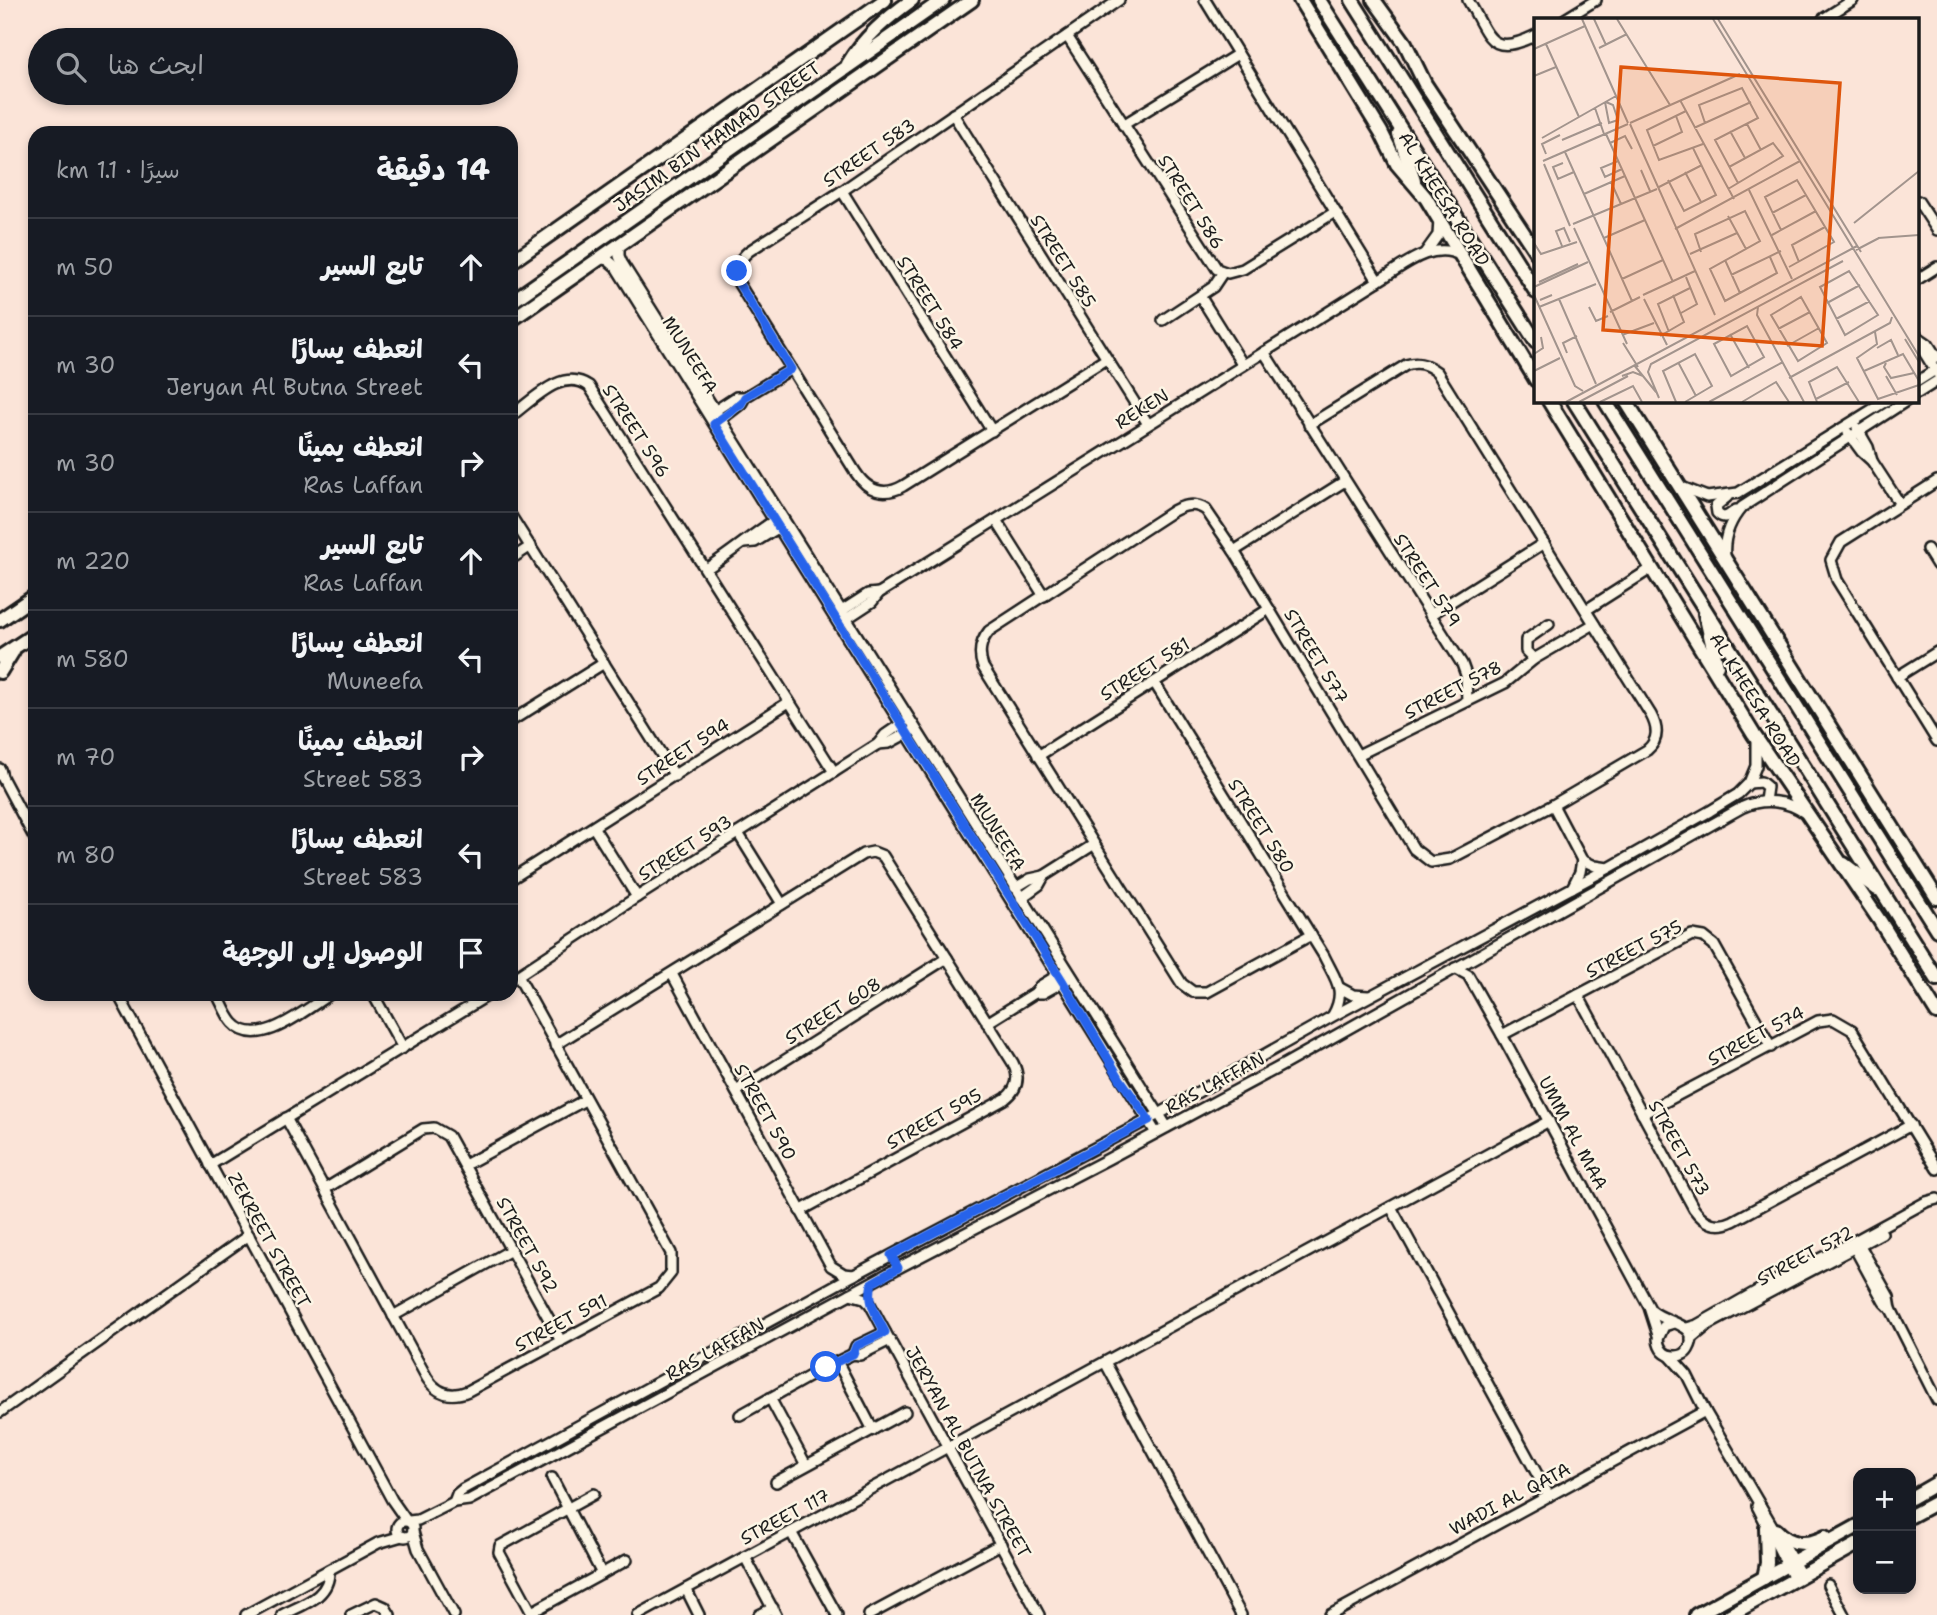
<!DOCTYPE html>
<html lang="ar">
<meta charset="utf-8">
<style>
body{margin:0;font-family:"Shantell Sans","Playpen Sans Arabic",sans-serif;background:#20242c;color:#f1f3f6;direction:rtl}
.controls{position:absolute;right:21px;bottom:21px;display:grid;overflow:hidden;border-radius:14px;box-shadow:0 4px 10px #0003}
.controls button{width:63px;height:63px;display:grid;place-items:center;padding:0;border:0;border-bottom:2px solid #363941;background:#171b24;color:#f1f3f6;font:35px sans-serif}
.stop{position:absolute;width:21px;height:21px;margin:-16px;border:5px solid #2563eb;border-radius:50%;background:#fff}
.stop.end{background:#2563eb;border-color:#fff;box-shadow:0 2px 7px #0008}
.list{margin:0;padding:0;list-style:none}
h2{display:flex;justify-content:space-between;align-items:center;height:91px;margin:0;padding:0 28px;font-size:30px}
h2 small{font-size:23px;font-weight:400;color:#9ea1a6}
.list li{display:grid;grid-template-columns:46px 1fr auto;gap:21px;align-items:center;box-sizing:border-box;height:98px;padding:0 28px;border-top:2px solid #363941}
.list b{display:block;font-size:26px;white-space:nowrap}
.list p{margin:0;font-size:23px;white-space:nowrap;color:#9ea1a6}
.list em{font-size:23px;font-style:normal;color:#9ea1a6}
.icon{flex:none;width:38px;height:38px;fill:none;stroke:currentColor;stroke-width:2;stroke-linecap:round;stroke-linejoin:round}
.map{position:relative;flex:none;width:1937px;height:1615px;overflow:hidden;direction:ltr}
.search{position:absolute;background:#171b24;box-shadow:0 4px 10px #0003;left:28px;top:28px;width:490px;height:77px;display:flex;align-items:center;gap:18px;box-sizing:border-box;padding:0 24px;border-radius:38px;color:#9ea1a6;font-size:26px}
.panel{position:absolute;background:#171b24;box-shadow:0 4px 10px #0003;left:28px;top:126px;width:490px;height:875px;border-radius:21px;direction:rtl}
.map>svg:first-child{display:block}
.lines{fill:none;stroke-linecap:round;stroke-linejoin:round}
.street-casing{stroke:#1c1c1c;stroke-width:14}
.secondary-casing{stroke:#1c1c1c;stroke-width:18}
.street{stroke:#fcf5e5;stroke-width:9}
.secondary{stroke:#fcf5e5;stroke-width:12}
.route{stroke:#2563eb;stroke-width:9}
.labels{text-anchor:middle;stroke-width:5;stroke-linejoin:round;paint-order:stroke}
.street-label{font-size:18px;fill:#1c1c1c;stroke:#fcf5e5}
.inset-road{fill:none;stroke:#a2948d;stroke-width:2}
.view{fill:#de560d;fill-opacity:0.15;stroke:#de560d;stroke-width:3.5}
.inset-edge{fill:none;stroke:#1c1c1c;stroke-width:3.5}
</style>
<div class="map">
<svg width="1937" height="1615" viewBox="0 0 1937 1615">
<rect width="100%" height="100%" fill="#fbe4d8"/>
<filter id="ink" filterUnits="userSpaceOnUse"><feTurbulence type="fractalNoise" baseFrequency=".0143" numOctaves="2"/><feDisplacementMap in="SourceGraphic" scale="14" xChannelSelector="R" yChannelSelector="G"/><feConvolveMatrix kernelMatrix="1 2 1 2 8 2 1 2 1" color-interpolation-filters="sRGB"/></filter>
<g filter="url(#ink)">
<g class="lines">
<g class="street-casing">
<g id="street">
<path d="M1205,0L1378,281"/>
<path d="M1468,0C1490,37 1489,58 1536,35"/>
<path d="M1565,19L1596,0"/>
<path d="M1823,19L1853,0"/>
<path d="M1067,36L1217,269L1228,273L1243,269L1335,212"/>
<path d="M953,114L1148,424"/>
<path d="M1123,125L1238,54"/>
<path d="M842,191L992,431"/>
<path d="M1918,201L1937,230"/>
<path d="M619,244V256L622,263L1167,1127"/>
<path d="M1425,253L1438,235L1439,220"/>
<path d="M599,258L608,260L616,267L1156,1133"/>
<path d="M1918,279L1937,267"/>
<path d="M1200,296L1243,365"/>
<path d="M1163,320L1213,287L1223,272"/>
<path d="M1918,336L1922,349L1937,373"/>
<path d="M1918,337L1928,344L1937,358"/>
<path d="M1264,352L1462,664L1466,675L1467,701"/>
<path d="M1106,359L903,486C884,497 868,491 856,473L739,284C735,270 738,260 749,251L842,191L1119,0"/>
<path d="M1918,381L1937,369"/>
<path d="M1918,393L1937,381"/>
<path d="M713,412L736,397H745L791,369"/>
<path d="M511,416C533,400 562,367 589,386L834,772"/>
<path d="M719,421L741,404L745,397"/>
<path d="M1309,425L1406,365C1418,361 1427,364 1437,372L1651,715C1658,728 1659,740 1647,750L1553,805L1450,859L1431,862L1414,849L1234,551L1206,510C1195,502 1184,505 1173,511L989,631C980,642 978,653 983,667L1182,984L1193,992H1207L1311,935"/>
<path d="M1857,428L1868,447L1872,461"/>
<path d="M1848,433L1862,452L1872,461L1900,504"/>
<path d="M1937,481L1841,542L1831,560L1837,580L1937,741"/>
<path d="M1679,486L1707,497L1738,493L1886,401"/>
<path d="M1727,497L1716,506L1717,513C1724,521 1729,515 1736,510"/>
<path d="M511,516L675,776"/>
<path d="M996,520L1044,596"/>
<path d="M744,543L755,542L783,525"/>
<path d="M1927,549L1937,565"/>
<path d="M1234,551L1345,481"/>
<path d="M1725,557C1723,538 1729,522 1742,507L1906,401"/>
<path d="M511,559L531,546"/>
<path d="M706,569C732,552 753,534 778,518"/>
<path d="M1586,610L1652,568"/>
<path d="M837,614L868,594L879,593"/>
<path d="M1430,615L1544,543"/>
<path d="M843,621L872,602L879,593L1378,281C1402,267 1431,240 1460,255"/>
<path d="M1534,659L1526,651V640L1549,624"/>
<path d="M1897,677L1937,652"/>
<path d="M1154,682L1324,956C1335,979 1347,990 1333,1015"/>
<path d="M511,721L604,663"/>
<path d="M878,744L889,743L911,731"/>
<path d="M1358,755L1505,683L1534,659L1594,624"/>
<path d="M1038,756L1269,609"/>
<path d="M0,769L2,777L35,839"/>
<path d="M1749,783L1761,782L1767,787L1765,801"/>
<path d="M1553,805L1582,860L1595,866L1608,868"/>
<path d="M594,828L637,897"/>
<path d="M738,833L782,904"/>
<path d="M511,879L789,702"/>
<path d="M1015,888L1030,879L1044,876"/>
<path d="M1572,888L1580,872L1582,860"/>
<path d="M1021,898L1039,885L1044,876L1093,845"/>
<path d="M1455,968L1468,975L1502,1035L1649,1307L1658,1335"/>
<path d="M672,974L831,1266L844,1274L854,1275"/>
<path d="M511,980L637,897L878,744L885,735L904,722"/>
<path d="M1340,988L1353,995L1368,996"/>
<path d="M1035,993L1040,986L1063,972"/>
<path d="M118,994L392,1500L406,1520"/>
<path d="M217,994C222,1003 226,1015 233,1023C258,1051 306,1009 330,994"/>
<path d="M373,994L403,1048"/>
<path d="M1578,995L1694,1209C1704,1223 1717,1229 1733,1221L1911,1125"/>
<path d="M987,1023L1035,993H1043L1068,979"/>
<path d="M1502,1035L1692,935L1704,937L1714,945L1771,1047"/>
<path d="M555,1045L863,854L873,852L883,856L1013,1063C1020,1077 1018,1089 1005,1099L800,1211"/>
<path d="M736,1091L947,958"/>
<path d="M1642,1114L1818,1021L1833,1019L1852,1030L1937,1169"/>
<path d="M286,1118L427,1378C437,1394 451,1398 468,1391L659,1288L671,1273V1253L518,976"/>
<path d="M210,1165L490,994"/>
<path d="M465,1165L585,1100"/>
<path d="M325,1189L423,1129L434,1128L448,1136L561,1341"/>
<path d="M1391,1207L1549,1496"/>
<path d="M1858,1242L1889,1297L1891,1309L1937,1400"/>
<path d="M1853,1245L1884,1302L1891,1309"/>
<path d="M850,1294L864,1298L870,1304L1039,1615"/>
<path d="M1652,1311C1665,1323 1702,1324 1689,1348C1687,1353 1682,1356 1676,1356C1665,1357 1659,1349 1658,1339L1664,1326L1674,1323"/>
<path d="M393,1316L511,1250"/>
<path d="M1687,1328L1697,1325L1773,1282L1851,1243L1926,1202L1937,1199"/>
<path d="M1691,1339L1708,1325L1882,1233"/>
<path d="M853,1354L856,1346L885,1332"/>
<path d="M1670,1356L1687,1375L1705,1411L1801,1575"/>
<path d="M1105,1362L1241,1615"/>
<path d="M838,1363L873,1430"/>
<path d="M770,1398L806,1465"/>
<path d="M0,1412L249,1235"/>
<path d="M740,1415L826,1367L853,1354L860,1355L890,1340"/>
<path d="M552,1478L602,1574"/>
<path d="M776,1482L905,1412"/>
<path d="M454,1502L457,1494L463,1489L854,1275L1159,1114L1333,1016L1609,868L1710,811L1738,794L1749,783L1756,766V742"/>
<path d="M1757,1506L1794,1579"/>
<circle cx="405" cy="1529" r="8"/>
<path d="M409,1521L418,1520L454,1502L469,1500L898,1268L1108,1159L1285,1064L1743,807C1763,798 1786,800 1805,813"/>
<path d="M413,1532L418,1549L454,1615"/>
<path d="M791,1532L837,1615"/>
<path d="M745,1557L776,1615"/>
<path d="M1828,1585L1844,1615"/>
<path d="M686,1589L699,1615"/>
<path d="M532,1612L627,1560"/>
<path d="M246,1615L378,1543L402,1536"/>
<path d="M282,1615C304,1604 330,1597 329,1570"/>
<path d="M351,1615L376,1603L385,1607L390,1615"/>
<path d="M533,1615L499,1552L500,1546L594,1494"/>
<path d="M638,1615L1549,1121"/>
<path d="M759,1615L773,1608"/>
<path d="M869,1615L1001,1544"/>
<path d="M1330,1615L1705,1411"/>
</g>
</g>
<g class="secondary-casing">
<g id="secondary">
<path d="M1300,0L1381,132L1397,164L1426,198L1536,380"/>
<path d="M1319,0L1536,342"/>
<path d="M1352,0L1536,292"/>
<path d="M1374,0L1405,43L1425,84L1536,252"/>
<path d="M848,64C863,38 887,18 912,0"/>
<path d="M1399,134L1414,180"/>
<path d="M511,262L885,0"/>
<path d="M511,302L943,0"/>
<path d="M511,320L972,0"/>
<path d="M1549,401L1754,735L1880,921L1937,1013"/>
<path d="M1574,401L1937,979"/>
<path d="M1605,401L1937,930"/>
<path d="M1626,401L1937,898"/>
<path d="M1705,614L1717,665"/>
<path d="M0,620L35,596"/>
<path d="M0,657L35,634"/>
<path d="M0,672L13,651"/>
<path d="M1844,864L1877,889"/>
<path d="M1911,1498L1937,1483"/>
<path d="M1911,1516L1937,1502"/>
<path d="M1776,1530C1791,1546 1807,1546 1825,1537"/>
<path d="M1764,1578L1767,1563L1766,1527"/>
<path d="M1696,1615L1858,1526"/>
<path d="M1730,1615L1858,1544"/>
</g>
</g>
<use href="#street" class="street"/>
<use href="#secondary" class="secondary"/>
</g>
</g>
<g class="lines" filter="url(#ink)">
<path class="route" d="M737,271L739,284L791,369L745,397L741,404L714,424L1063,982L1120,1079L1149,1120L891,1255L898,1268L872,1283C867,1303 876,1314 885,1332L856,1346L853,1354L826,1367"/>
</g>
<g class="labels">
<g class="street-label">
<text transform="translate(717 137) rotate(-35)" y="6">JASIM BIN HAMAD STREET</text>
<text transform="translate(869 153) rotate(-34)" y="6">STREET 583</text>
<text transform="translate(1444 199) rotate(58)" y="6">AL KHEESA ROAD</text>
<text transform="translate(1191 202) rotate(58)" y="6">STREET 586</text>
<text transform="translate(1063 261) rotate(58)" y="6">STREET 585</text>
<text transform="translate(930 303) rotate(58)" y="6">STREET 584</text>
<text transform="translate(690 355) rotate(58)" y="6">MUNEEFA</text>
<text transform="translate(1142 409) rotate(-32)" y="6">REKEN</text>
<text transform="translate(636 431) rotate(57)" y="6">STREET 596</text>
<text transform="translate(1427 580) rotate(57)" y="6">STREET 579</text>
<text transform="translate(1316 656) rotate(59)" y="6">STREET 577</text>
<text transform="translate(1145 669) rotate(-32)" y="6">STREET 581</text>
<text transform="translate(1453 690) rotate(-27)" y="6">STREET 578</text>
<text transform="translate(1755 700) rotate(58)" y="6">AL KHEESA ROAD</text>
<text transform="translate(683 752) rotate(-33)" y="6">STREET 594</text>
<text transform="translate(1261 826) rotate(58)" y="6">STREET 580</text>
<text transform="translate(998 832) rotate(58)" y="6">MUNEEFA</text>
<text transform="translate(685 848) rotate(-32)" y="6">STREET 593</text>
<text transform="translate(1634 949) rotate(-27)" y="6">STREET 575</text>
<text transform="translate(833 1011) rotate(-32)" y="6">STREET 608</text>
<text transform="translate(1756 1036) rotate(-28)" y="6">STREET 574</text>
<text transform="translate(1215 1083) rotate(-28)" y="6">RAS LAFFAN</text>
<text transform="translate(765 1112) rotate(61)" y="6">STREET 590</text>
<text transform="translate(934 1119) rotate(-29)" y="6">STREET 595</text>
<text transform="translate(1573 1133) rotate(62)" y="6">UMM AL MAA</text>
<text transform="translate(1679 1148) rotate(61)" y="6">STREET 573</text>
<text transform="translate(269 1240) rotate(61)" y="6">ZEKREET STREET</text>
<text transform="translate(527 1245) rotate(61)" y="6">STREET 592</text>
<text transform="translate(1805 1256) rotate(-28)" y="6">STREET 572</text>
<text transform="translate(561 1323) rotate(-28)" y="6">STREET 591</text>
<text transform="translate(715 1349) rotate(-29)" y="6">RAS LAFFAN</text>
<text transform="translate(968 1452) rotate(61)" y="6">JERYAN AL BUTNA STREET</text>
<text transform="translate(1510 1499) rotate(-28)" y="6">WADI AL QATA</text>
<text transform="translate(785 1517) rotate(-28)" y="6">STREET 117</text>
</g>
</g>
<g transform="translate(1534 18)">
<rect width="385" height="385" fill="#fbe4d8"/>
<path class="inset-road" d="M48,1L94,105M60,1L72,27M83,1L136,87M179,1L385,338M184,1L327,234M12,26L45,99M65,30L93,16M0,31L51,8M0,58L22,49M146,82L200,181M71,84L75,105L84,102L79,87L72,84M61,90L70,116M152,93L113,112L125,142L169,126M96,105L206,56M171,105L165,87L208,70L224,100L181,122L204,165M96,106L181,297M213,106L227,132M160,110L217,84M196,113L211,140M72,116L139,264M8,120L82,78M28,122L68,105M76,125L91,118L98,131M119,128L148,114L142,98M31,134L98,283M12,136L8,126L26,117M9,143L94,106M84,143L67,150L71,159L88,151M29,145L19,149L24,161L40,154M10,146L36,208M107,152L116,173M151,154L167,184M134,162L150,193L182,177L159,130M77,164L87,186M125,169L168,147M194,171L249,138L239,125L195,149M215,172L258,261M50,176L91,158M238,195L272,177M194,198L212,231M320,205L385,153M39,206L123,171M40,210L93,326M141,211L266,143M247,212L231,179L263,162L300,224L255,249M238,217L282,193M70,220L111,202M344,220L385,217M0,225L7,236L43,224M28,228L22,213L30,210L36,224M322,232L345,220M167,234L161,216L211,193L226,223L176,251L191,283L243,255L236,239M156,236L203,215M191,242L206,275M265,244L258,227L291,209M315,253L344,297L311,317L286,269ZM197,257L247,233M88,261L129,242M5,264L44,246M0,269L54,244M0,277L41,368L49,373M18,277L6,282L18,277M109,277L161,253M267,279L293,325L264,343L237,297ZM25,281L62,366M110,281L133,327M293,285L326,267M5,289L62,266M55,289L62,303L74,298M224,289L223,297L270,384M76,294L106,279M147,295L163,286L152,259M302,301L336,283M213,308L230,339L197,358L180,326ZM244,311L276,294M135,314L124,286L156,270M341,314L343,326L323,340L344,381L385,367M196,316L215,350M88,317L120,305M126,318L150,304L139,277M371,321L385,344M89,325L104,349M253,328L285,310M343,330L357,322L364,337M33,335L29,325L43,318M0,336L9,330L7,319M144,344L162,378M352,345L350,349L357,360L380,355M100,347L122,374M0,353L26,340M330,353L369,336L385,363M88,358L99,354L109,358M352,358L363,377M255,360L356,305L358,299M125,380L114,354L117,346L309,243M282,381L315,364M32,384L323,228M45,384L94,358M66,384L99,368L108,384M142,384L129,353L161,336L178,368L151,384M175,384L249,344M208,384L242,364L255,384M283,384L275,364L303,349L325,384"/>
<path class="view" d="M87,49L306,65L288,328L69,312Z"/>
<rect width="385" height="385" class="inset-edge"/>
</g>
</svg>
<div class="controls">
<button>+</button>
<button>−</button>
</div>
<div class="stop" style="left:826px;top:1367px"></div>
<div class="stop end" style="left:737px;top:271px"></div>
<div class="search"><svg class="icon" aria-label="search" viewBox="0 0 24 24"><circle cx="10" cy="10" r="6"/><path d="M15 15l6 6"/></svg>ابحث هنا</div>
<section class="panel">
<h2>14 دقيقة<small>سيرًا · 1.1 km</small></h2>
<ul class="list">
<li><svg class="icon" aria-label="ahead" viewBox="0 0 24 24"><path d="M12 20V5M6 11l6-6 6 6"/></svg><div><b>تابع السير</b></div><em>50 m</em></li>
<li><svg class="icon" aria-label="left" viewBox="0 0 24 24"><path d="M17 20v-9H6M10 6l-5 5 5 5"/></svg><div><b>انعطف يسارًا</b><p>Jeryan Al Butna Street</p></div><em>30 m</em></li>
<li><svg class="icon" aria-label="right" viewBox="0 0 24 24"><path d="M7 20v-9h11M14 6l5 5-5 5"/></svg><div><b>انعطف يمينًا</b><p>Ras Laffan</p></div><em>30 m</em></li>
<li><svg class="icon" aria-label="ahead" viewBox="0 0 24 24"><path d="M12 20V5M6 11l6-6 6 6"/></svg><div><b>تابع السير</b><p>Ras Laffan</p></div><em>220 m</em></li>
<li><svg class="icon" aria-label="left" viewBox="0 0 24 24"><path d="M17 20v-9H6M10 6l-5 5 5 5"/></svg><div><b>انعطف يسارًا</b><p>Muneefa</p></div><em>580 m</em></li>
<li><svg class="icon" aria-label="right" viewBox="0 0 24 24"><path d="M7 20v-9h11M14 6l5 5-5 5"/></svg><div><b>انعطف يمينًا</b><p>Street 583</p></div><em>70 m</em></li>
<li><svg class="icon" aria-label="left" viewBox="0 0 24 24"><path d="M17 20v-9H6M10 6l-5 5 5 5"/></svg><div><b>انعطف يسارًا</b><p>Street 583</p></div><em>80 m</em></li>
<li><svg class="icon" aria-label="arrive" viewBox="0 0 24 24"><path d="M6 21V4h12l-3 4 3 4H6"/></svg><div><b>الوصول إلى الوجهة</b></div></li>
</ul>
</section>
</div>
